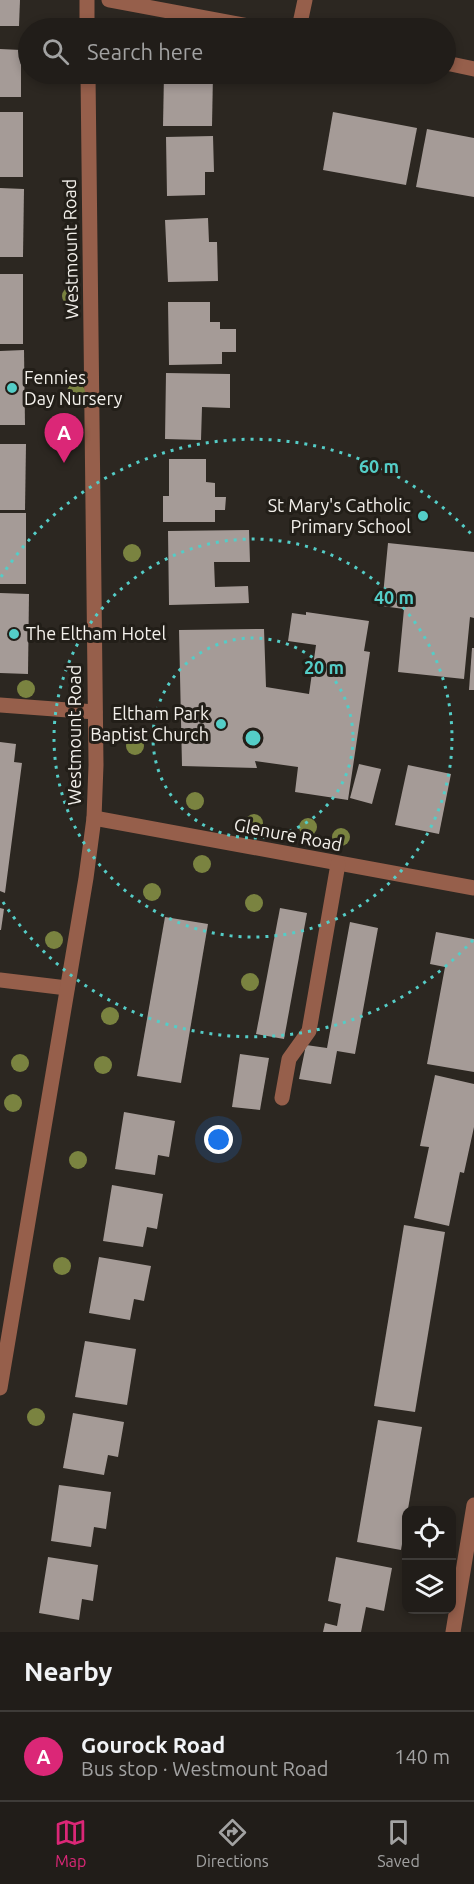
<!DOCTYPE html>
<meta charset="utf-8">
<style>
body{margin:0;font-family:Ubuntu,sans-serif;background:#2d2a26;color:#f1f3f6}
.controls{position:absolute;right:18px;bottom:18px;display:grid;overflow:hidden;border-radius:12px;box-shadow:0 3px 9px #0003}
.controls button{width:54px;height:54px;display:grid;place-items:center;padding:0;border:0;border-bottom:2px solid #3e3b38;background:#211d19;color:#f1f3f6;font:30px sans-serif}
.you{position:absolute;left:219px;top:1140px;width:21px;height:21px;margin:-15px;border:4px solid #fff;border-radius:50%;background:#1a73e8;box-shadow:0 0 0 9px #1a73e833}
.badge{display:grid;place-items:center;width:39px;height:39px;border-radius:50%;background:#db2777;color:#fff;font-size:20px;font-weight:700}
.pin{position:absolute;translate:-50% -50px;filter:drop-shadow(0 2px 3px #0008)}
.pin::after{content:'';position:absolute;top:32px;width:21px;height:18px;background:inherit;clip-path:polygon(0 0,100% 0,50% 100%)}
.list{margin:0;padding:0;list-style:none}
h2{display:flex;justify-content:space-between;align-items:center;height:78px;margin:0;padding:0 24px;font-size:26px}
h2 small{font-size:20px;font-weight:400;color:#a2a2a2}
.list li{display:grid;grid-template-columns:39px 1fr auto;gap:18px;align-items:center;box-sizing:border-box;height:90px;padding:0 24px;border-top:2px solid #3e3b38}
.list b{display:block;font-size:22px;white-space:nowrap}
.list p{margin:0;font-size:20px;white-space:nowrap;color:#a2a2a2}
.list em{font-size:20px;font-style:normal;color:#a2a2a2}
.icon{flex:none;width:33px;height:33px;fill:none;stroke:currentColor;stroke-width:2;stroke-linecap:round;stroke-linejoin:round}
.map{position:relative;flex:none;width:474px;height:1632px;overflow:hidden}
.search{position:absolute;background:#211d19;box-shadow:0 3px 9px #0003;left:18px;right:18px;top:18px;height:66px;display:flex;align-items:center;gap:15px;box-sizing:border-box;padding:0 21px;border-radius:33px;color:#a2a2a2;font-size:22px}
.sheet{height:168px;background:#211d19}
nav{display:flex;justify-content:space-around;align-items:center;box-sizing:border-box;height:84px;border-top:2px solid #3e3b38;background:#211d19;font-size:16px;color:#a2a2a2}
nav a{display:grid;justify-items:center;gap:3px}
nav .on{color:#db2777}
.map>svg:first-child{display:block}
.building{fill:#a59b97}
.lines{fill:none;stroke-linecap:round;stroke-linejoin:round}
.minor{stroke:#965f4b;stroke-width:15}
.tree{fill:#7a8340}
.ring{fill:none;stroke:#54cdc7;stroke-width:3;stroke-dasharray:3 6}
.poi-dot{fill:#54cdc7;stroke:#221e18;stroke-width:2}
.labels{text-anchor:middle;stroke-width:6;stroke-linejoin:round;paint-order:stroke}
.street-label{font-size:18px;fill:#f3f0eb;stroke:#221e18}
.poi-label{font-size:18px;fill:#f3f0eb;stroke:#221e18;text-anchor:start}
.centre{fill:#54cdc7;stroke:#221e18;stroke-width:3}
.ring-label{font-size:18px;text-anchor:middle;font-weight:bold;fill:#54cdc7;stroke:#221e18;stroke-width:6;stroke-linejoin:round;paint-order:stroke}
</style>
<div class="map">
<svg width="474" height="1632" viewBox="0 0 474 1632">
<rect width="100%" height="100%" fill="#2c2721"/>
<g class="building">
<path d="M0,0H20L19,26H0Z"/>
<path d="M0,49L21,50V97H0Z"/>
<path d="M164,74H213L212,126H163Z"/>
<rect x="0" y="112" width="23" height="65"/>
<path d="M333,112L417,128L406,185L323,170Z"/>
<path d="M427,129L474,138V197L416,187Z"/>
<path d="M213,136L214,172H205V195L167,196L166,137Z"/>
<path d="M0,188L24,189L23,257H0Z"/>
<path d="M208,218L209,242H217L218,281L168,282L165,220Z"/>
<rect x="0" y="274" width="23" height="70"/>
<path d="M168,302H210V322H220V329H236V352H222V364L169,365Z"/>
<path d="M24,350L25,425H0V351Z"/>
<path d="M166,373L230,374V408L202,407L201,440L165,439Z"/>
<path d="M0,444H26L25,510H0Z"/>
<path d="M169,459H206V482L215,483V497H226L225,510H215V522H163V496H169Z"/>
<rect x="0" y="513" width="26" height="71"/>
<path d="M249,530L250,562H214L215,587L248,586L249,603L169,605L168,531Z"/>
<path d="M388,543L474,552V618L470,617L464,679L398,672L404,609L382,606Z"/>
<path d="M0,593L29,594L28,674L0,673Z"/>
<path d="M306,612L369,621L364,651L370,652L348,800L295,792L298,767L255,761L257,768L182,766L179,630L264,629L266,687L309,694L316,645L288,641L292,613L306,615Z"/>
<path d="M472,648H474V690H469Z"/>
<path d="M0,742L16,744L14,762L22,763L5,893L0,891Z"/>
<path d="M359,764L381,769L372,804L350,798Z"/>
<path d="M408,765L451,774L439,834L395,825Z"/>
<path d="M0,908L4,909L1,930H0Z"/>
<path d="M280,908L307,913L284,1039L256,1034Z"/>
<path d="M165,917L208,924L181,1083L137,1076Z"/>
<path d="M350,922L378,928L355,1054L337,1051L331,1084L299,1079L306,1045L327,1048Z"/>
<path d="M436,932L474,939V1072L427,1064L445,967L430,964Z"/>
<path d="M240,1054L269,1058L260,1110L232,1107Z"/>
<path d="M435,1075L474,1084V1127L464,1173L460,1172L449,1226L414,1218L429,1147L420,1146Z"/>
<path d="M124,1112L175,1121L169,1157L158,1155L155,1175L115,1169Z"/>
<path d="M112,1185L163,1194L157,1229L147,1227L143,1247L103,1241Z"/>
<path d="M404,1225L445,1232L415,1412L374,1406Z"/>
<path d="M99,1257L151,1266L144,1301L134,1299L130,1320L89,1313Z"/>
<path d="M85,1341L136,1349L127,1405L75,1397Z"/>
<path d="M73,1413L124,1422L118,1457L108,1455L104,1475L63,1468Z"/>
<path d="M378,1420L422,1427L401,1550L357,1542Z"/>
<path d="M59,1485L111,1492L106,1529L94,1527L91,1547L51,1541Z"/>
<path d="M48,1557L98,1565L93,1601L82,1599L79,1620L39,1613Z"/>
<path d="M336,1557L392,1568L384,1611L366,1607L361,1632H323L325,1623L337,1626L341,1604L328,1601Z"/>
</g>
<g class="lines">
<g class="minor">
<path d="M87,0V28"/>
<path d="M109,0L260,28"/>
<path d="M299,28L305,0"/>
<path d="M446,63L474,69"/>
<path d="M0,705L95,712"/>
<path d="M94,818L474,888"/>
<path d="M0,980L67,988"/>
<path d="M282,1098L289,1059L309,1031L338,864"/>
<path d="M0,1388L86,878L94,818L96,765L88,74"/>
<path d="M453,1632L474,1505"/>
</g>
</g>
<g class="tree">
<circle cx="71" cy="296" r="9"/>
<circle cx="76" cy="392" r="9"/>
<circle cx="132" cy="553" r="9"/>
<circle cx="26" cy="689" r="9"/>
<circle cx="135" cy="746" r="9"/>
<circle cx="195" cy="801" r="9"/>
<circle cx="254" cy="823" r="9"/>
<circle cx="308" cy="827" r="9"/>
<circle cx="341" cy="837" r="9"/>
<circle cx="202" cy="864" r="9"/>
<circle cx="152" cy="892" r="9"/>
<circle cx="254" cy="903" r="9"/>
<circle cx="54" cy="940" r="9"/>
<circle cx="250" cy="982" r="9"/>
<circle cx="110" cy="1016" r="9"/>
<circle cx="20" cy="1063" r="9"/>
<circle cx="103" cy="1065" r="9"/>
<circle cx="13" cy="1103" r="9"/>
<circle cx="78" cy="1160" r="9"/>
<circle cx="62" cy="1266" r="9"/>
<circle cx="36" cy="1417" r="9"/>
</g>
<g class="ring">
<circle cx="253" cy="738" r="100"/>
<circle cx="253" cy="738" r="199"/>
<path d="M473 940A299 299 0 0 1 1 899M1 577A299 299 0 0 1 473 536"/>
</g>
<g class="poi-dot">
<circle cx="12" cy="388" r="6"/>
<circle cx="423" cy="516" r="6"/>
<circle cx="14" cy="634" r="6"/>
<circle cx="221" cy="724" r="6"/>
</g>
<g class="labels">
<g class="street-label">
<text transform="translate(71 249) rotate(-91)" y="6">Westmount Road</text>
<text transform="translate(75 735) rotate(-90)" y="6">Westmount Road</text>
<text transform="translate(288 835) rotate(11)" y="6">Glenure Road</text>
</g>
<g class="poi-label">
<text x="24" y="384">Fennies<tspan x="24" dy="21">Day Nursery</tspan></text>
<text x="411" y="512" text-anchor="end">St Mary's Catholic<tspan x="411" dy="21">Primary School</tspan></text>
<text x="26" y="640">The Eltham Hotel</text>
<text x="209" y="720" text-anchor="end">Eltham Park<tspan x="209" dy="21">Baptist Church</tspan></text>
</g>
</g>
<circle cx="253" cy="738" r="9" class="centre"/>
<g class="ring-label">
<text x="379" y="473">60 m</text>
<text x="394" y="604">40 m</text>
<text x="324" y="674">20 m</text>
</g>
</svg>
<div class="controls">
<button><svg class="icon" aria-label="locate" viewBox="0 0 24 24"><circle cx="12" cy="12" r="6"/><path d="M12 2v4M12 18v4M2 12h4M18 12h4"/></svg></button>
<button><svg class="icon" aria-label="layers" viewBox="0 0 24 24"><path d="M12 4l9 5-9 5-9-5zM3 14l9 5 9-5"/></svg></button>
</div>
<div class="you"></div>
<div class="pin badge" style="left:64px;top:463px">A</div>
<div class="search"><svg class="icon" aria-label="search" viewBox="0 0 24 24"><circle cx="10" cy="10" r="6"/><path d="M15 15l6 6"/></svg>Search here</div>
</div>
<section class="sheet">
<h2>Nearby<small></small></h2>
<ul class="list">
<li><span class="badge">A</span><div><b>Gourock Road</b><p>Bus stop · Westmount Road</p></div><em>140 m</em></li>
</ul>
</section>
<nav>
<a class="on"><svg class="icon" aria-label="map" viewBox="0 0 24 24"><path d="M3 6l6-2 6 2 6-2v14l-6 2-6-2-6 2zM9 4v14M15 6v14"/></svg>Map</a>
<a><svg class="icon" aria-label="directions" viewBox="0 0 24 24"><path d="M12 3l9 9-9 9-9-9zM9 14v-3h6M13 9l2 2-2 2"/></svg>Directions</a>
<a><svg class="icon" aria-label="saved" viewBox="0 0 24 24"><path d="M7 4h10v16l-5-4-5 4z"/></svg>Saved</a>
</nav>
